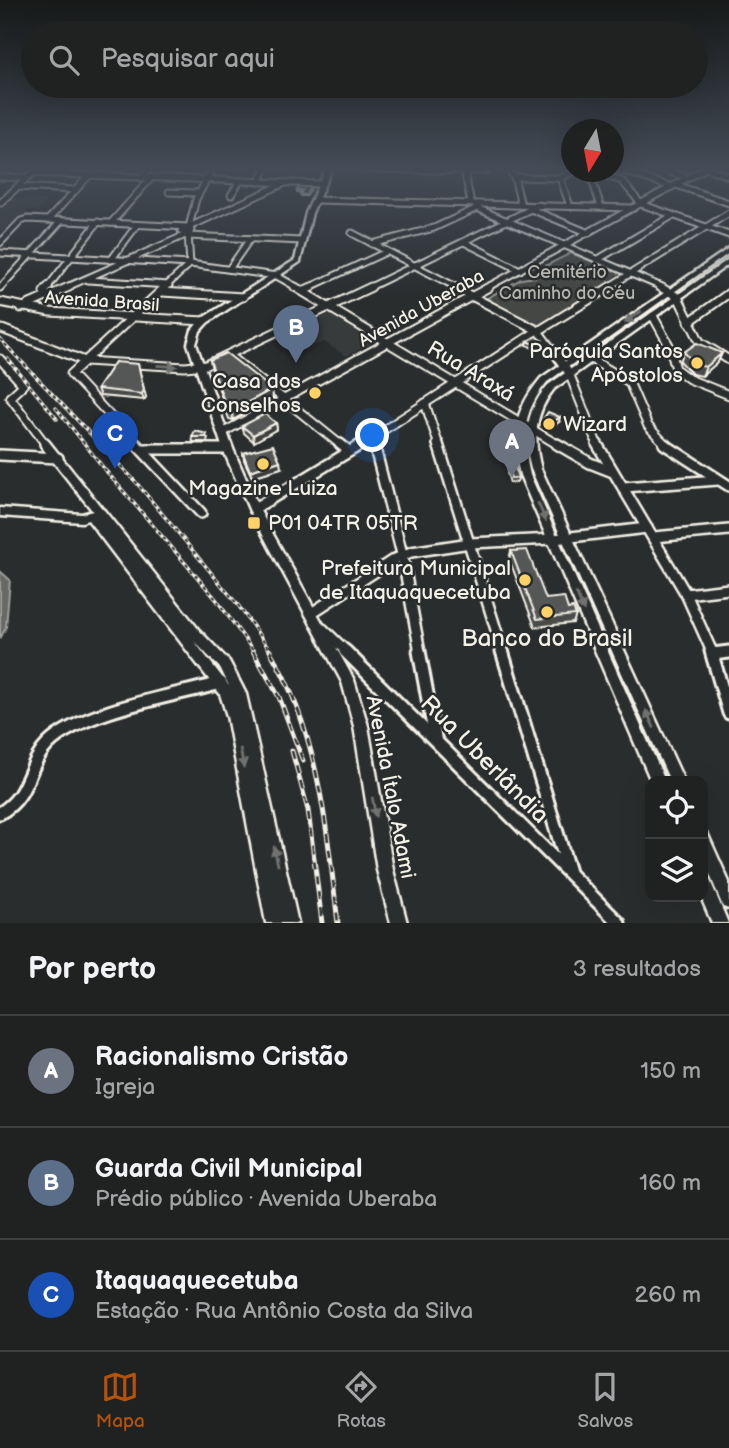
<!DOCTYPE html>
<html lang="pt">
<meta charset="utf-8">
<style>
body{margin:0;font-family:"Balsamiq Sans",sans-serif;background:#2d2f2f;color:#f1f3f6}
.controls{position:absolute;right:21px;bottom:21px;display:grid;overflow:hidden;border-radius:14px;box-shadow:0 7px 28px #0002}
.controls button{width:63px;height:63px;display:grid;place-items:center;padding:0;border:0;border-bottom:2px solid #3d3f40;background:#202222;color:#f1f3f6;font:35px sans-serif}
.compass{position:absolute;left:561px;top:119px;width:63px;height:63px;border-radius:50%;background:#202222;box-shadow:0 7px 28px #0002;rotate:190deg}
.you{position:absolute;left:373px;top:436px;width:24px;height:24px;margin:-18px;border:5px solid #fff;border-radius:50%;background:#1a73e8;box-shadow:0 0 0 10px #1a73e833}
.badge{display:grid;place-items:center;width:46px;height:46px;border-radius:50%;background:#b45309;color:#fff;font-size:23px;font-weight:700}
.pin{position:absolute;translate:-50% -58px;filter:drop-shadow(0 2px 4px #0008)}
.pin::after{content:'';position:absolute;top:37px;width:24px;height:21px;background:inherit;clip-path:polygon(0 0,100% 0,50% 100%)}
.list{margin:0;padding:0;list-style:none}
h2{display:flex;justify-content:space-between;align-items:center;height:91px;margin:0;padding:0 28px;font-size:30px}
h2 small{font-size:23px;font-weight:400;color:#a2a4a5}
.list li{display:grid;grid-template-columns:46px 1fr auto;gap:21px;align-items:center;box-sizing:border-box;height:112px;padding:0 28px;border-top:2px solid #3d3f40}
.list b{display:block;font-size:26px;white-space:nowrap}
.list p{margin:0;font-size:23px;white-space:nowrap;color:#a2a4a5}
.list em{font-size:23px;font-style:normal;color:#a2a4a5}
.icon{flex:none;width:38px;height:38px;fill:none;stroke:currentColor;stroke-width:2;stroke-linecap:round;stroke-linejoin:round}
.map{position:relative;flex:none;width:729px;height:923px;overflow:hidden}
.search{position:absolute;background:#202222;box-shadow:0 7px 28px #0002;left:21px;right:21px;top:21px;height:77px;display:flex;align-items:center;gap:18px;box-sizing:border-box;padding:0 24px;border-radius:38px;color:#a2a4a5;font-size:26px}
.sheet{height:427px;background:#202222}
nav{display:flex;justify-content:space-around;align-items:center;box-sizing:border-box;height:98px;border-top:2px solid #3d3f40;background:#202222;font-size:19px;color:#a2a4a5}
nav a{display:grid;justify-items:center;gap:4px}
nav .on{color:#b45309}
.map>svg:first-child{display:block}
.built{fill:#373a3a}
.green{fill:#444645;stroke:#9c9c96;stroke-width:2}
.water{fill:#676866;stroke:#9f9f9a;stroke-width:2}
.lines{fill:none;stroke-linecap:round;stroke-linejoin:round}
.stream{stroke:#9f9f9a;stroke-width:2}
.minor-far3-casing{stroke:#f4f1e8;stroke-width:9}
.minor-far2-casing{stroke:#f4f1e8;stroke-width:11}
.minor-far1-casing{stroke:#f4f1e8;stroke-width:14}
.minor-casing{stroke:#f4f1e8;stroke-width:17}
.major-casing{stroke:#f4f1e8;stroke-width:5}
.minor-far3{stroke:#2a2d2e;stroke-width:5}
.minor-far2{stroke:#2a2d2e;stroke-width:7}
.minor-far1{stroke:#2a2d2e;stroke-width:9}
.minor{stroke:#2a2d2e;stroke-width:11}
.major{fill:#2a2d2e;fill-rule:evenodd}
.rail-far1-casing{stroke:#f4f1e8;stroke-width:3.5}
.rail-casing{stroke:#f4f1e8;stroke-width:5}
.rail-far1{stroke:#2a2d2e;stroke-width:2;stroke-dasharray:3.5;stroke-linecap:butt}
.rail{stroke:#2a2d2e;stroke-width:2.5;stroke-dasharray:8;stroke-linecap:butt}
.wall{fill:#494b4a;stroke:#f4f1e8;stroke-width:2}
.shaded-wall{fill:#3c3d3c;stroke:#f4f1e8;stroke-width:2}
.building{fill:#555756;stroke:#f4f1e8;stroke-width:2}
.oneway{fill:#71726f}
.poi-dot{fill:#ffd166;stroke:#2a2d2e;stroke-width:2.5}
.labels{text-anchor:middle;stroke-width:5;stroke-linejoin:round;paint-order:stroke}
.far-park-label{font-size:18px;fill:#b6b5af;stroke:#2a2d2e}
.far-street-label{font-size:18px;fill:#f4f1e8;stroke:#2a2d2e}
.poi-label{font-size:21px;fill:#f4f1e8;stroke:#2a2d2e;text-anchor:end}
.street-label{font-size:21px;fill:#f4f1e8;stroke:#2a2d2e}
.near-poi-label{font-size:24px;fill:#f4f1e8;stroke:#2a2d2e}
.near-street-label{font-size:24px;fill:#f4f1e8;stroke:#2a2d2e}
</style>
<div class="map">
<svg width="729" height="923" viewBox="0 0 729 923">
<rect width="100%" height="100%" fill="#2a2d2e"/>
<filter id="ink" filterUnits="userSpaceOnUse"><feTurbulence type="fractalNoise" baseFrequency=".0143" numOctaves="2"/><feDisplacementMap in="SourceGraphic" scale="14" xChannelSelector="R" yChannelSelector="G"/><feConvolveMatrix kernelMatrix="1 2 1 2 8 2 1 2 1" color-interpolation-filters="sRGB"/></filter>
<g filter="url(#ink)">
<g class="built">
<path d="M10,198L48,200L37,211L28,210L5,234L0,233V208Z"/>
<path d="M332,312L379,340L346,356L324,342L309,347L303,343L314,336L302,327Z"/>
</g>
<path class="green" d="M571,253L626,275L537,327L484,300L521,279L535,277L539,269Z"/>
<path class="water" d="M0,571L10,580L6,627L0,639Z"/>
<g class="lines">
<g class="stream">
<path d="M125,258L179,235"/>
<path d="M48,291L117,262"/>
<path d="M28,300L43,294"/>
</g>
<g class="minor-far3-casing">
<g id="minor-far3">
<path d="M508,168L514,177L521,205"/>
<path d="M614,168L672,187"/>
<path d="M658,168L689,178"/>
<path d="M706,168L729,176"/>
<path d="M364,169L487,171"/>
<path d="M464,170L471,203"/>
<path d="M593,172L622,181L641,204L729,235"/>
<path d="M32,173L321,184"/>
<path d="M0,177L26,178"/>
<path d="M514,177L560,178"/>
<path d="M142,178L150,168"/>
<path d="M259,182L266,168"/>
<path d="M676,185L729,203"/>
<path d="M17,187L76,190"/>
<path d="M169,192L199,193"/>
<path d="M231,195L240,181"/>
<path d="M315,200L634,208"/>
<path d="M0,203L36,170"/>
<path d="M570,206L560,178L572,172"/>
<path d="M601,207L592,180L603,172"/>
<path d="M477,208L664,288"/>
<path d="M533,210L589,233"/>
<path d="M48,220L96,168"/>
<path d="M111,223L151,178"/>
<path d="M189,227L196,199L213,168"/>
<path d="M188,233L190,264"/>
<path d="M352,233L458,288"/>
<path d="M187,236L303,241"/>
<path d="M464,242L520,270"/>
<path d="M0,243L21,221L27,219L189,227L285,183"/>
<path d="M372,244L434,228L475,209L479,204"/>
<path d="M0,253L190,264L277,276L298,288"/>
<path d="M111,260L137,225"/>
<path d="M597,260L672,216"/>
<path d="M229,269L250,239"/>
<path d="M88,280L169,285"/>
<path d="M0,288L61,221"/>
<path d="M47,288L98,222"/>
<path d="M65,288L190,233L191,230L181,231L185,234"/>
<path d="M164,288L190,264"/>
<path d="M308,288L386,252"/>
<path d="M368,288L539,205"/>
<path d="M486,288L706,168"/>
<path d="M607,288L729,213"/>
</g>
</g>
<g class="minor-far2-casing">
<g id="minor-far2">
<path d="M295,287L560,446"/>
<path d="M454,287L537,330"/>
<path d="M660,287L678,297L700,342L729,360"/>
<path d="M303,291L312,287"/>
<path d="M44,292L48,287"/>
<path d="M162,292L243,297"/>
<path d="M0,302L50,312L204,321"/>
<path d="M21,308L69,287"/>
<path d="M653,316L670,347L676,369L689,379L729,395"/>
<path d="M689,322L729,293"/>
<path d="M2,329L85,361L185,367L206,365L371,287"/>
<path d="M540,330L610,287"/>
<path d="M541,335L569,373L598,446"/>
<path d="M229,355L342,446"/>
<path d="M0,359L23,385L10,397"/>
<path d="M591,359L629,382L648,426L667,446"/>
<path d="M10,397L47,446"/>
<path d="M425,403L439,446"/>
<path d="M222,433L489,287"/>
<path d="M372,438L374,446"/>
<path d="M138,446L71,374L165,287"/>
<path d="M359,446L534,333"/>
</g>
</g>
<g class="minor-far1-casing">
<g id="minor-far1">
<path d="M45,444L100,513"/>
<path d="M136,444L201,513"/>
<path d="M340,444L349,451"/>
<path d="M374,444L402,554L420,652"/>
<path d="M438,444L503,652"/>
<path d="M557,444L590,463L613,472"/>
<path d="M597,444L686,594L712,652"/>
<path d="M664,444L729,486"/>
<path d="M142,449H228"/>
<path d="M0,455L58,458"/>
<path d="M624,487L718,480"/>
<path d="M254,509L362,444"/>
<path d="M654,537L729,530"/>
<path d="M686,594L729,589"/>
<path d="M313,612L393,560L411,552L470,543L554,539L647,528"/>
<path d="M323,629L347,652"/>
</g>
</g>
<g class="minor-casing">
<g id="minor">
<path d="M345,651L619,923"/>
<path d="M419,651L435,737"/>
<path d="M502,651L569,872"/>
<path d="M711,651L729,713"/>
<path d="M713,654L729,652"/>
<path d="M0,813C31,795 26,766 48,744C82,710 174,696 221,683"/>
</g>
</g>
<g class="major-casing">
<g id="major">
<path d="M326,168H332L312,213L300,262L207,323L200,331L196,344L233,449L259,509L354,680L368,726L393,870L407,923H391L377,870L354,726L342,682L249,509L223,449L188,344L192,330L201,319L295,260L306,213Z"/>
<path d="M729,248V253L547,382C522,413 521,437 530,475L665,781H651L520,475C511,434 514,411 541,378Z"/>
<path d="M729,259V264L554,389C534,413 533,440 541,469L684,781H670L531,469C523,437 526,410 548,385Z"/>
<path d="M0,508L82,514L100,509L104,510L199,630L229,661L246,694L298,923H266L227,716L220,694L88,520L82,522L0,516ZM194,641L221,669L229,686Z"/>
<path d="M703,832L708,835L729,882V909L723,907L703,857Z"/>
<path d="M703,876L709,878L728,923H712L701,897H703Z"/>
</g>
</g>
<use href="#minor-far3" class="minor-far3"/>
<use href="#minor-far2" class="minor-far2"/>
<use href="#minor-far1" class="minor-far1"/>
<use href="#minor" class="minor"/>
<use href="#major" class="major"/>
<g class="rail-far1-casing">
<g id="rail-far1">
<path d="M0,339L135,481L238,605L271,652"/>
<path d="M8,359L57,419"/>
<path d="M56,408L106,471L216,599L254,652"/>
</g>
</g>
<g class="rail-casing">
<g id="rail">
<path d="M253,651L279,697L303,761"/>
<path d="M270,651C319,732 327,831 338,923"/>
<path d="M292,751L308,810L322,923"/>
</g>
</g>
<use href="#rail-far1" class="rail-far1"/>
<use href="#rail" class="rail"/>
</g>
<g class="wall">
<path d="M311,189L307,196H301L302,192H297V190Z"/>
<path d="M528,341L541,345L535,349L527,345Z"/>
<path d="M684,352L722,353L718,362L702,376L692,374L680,361Z"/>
<path d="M210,360L272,389L273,398L233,420L229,419L212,369Z"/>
<path d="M115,362L146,397L144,400L100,396L97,389Z"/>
<path d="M544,418L559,422L547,430L542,422Z"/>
<path d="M276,423L277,429L254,442L244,433L242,426Z"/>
<path d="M195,431L208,438L207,442H193L192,437Z"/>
<path d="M243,453L281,468L252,477L244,460Z"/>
<path d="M508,468L518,478L517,482L510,483L507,473Z"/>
<path d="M511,551L546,599L568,609L576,615L573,623L535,627L509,559Z"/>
</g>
<g class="shaded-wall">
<path d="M542,341L541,345L535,349L536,345Z"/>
<path d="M722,353L718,362L702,376L706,367Z"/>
<path d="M138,364L146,397L144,400L142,394Z"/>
<path d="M272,389L273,398L233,420L232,411Z"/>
<path d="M560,417L559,422L547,430L549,425Z"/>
<path d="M276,423L277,429L254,442L253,435Z"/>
<path d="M280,461L281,468L252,477L250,471Z"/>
</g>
<g class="building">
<path d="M299,187H310L307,195L300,194L303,190H297Z"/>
<path d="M536,336L542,341L536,345L528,341Z"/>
<path d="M697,343L722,353L706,367L696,365L684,352Z"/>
<path d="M226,353L272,389L232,411L227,410L210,360Z"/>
<path d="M115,362L138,364L144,390L142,394L97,389Z"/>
<path d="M548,412L560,417L549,425L544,418Z"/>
<path d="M265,414L276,423L253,435L242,426Z"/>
<path d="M195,431L207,434L206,437H192Z"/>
<path d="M273,445L280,461L250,471L243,453Z"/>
<path d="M508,468H515L518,478H511Z"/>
<path d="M527,550L546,599L564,597L568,609L573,608L576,615L537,619L511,551Z"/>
</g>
<defs><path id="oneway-solid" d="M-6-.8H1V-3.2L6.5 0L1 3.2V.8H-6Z" transform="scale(1.75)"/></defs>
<g class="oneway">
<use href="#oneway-solid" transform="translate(633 317) rotate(145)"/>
<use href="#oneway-solid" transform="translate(167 366) rotate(3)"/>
<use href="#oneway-solid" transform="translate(542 512) rotate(66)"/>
<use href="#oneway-solid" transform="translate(580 602) rotate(67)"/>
<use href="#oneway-solid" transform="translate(650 719) rotate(-115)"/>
<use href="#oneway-solid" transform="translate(242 758) rotate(79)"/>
<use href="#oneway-solid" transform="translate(374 807) rotate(80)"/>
<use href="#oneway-solid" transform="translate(276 856) rotate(-102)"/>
</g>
</g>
<linearGradient id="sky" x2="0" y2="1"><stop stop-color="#171919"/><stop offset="0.57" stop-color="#444c57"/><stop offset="1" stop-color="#444c57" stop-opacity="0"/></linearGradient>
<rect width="729" height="297" fill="url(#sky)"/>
<g class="poi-dot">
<circle cx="697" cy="363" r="7"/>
<circle cx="315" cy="393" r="7"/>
<circle cx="549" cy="424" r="7"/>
<circle cx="263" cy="464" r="7"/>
<rect x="247" y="516" width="14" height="14" rx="3.5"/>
<circle cx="525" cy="580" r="7"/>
<circle cx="547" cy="612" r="7"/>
</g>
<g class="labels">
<g class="far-park-label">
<text x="567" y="278">Cemitério<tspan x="567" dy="21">Caminho do Céu</tspan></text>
</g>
<g class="far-street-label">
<text transform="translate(102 301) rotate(4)" y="6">Avenida Brasil</text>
<text transform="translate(421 308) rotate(-29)" y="6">Avenida Uberaba</text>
</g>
<g class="poi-label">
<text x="683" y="358">Paróquia Santos<tspan x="683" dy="24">Apóstolos</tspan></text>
<text x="301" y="388">Casa dos<tspan x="301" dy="24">Conselhos</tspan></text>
<text x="563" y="431" text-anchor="start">Wizard</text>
<text x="263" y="495" text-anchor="middle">Magazine Luiza</text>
<text x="268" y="530" text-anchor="start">P01 04TR 05TR</text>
<text x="511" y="575">Prefeitura Municipal<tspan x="511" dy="24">de Itaquaquecetuba</tspan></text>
</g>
<g class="street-label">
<text transform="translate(471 371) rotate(31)" y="7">Rua Araxá</text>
<text transform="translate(391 787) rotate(79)" y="7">Avenida Ítalo Adami</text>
</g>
<g class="near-poi-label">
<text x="547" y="646">Banco do Brasil</text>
</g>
<g class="near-street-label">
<text transform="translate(485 759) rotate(45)" y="8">Rua Uberlândia</text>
</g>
</g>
</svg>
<div class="controls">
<button><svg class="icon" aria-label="locate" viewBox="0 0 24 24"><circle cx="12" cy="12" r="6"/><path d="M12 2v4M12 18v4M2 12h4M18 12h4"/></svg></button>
<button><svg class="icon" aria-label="layers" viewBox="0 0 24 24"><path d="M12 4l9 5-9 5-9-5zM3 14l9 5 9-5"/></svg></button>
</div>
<svg class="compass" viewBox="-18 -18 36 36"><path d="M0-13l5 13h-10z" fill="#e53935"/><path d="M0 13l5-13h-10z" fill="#a2a4a5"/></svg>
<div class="you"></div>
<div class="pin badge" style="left:512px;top:477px;background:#6b7280">A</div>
<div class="pin badge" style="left:296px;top:363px;background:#5c6f8a">B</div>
<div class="pin badge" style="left:115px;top:469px;background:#1a4fb4">C</div>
<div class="search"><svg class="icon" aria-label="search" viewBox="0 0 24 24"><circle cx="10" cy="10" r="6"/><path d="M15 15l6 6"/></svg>Pesquisar aqui</div>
</div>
<section class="sheet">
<h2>Por perto<small>3 resultados</small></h2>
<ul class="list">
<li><span class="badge" style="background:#6b7280">A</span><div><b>Racionalismo Cristão</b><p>Igreja</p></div><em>150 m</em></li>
<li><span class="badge" style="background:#5c6f8a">B</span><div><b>Guarda Civil Municipal</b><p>Prédio público · Avenida Uberaba</p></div><em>160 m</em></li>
<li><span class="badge" style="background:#1a4fb4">C</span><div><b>Itaquaquecetuba</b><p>Estação · Rua Antônio Costa da Silva</p></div><em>260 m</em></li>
</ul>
</section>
<nav>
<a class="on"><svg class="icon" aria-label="map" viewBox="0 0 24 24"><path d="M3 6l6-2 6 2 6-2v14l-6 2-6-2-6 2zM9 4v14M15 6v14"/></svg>Mapa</a>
<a><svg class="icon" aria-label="directions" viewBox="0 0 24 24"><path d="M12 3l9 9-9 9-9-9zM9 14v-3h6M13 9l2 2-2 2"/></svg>Rotas</a>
<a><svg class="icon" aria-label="saved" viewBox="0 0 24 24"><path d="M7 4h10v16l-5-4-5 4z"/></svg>Salvos</a>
</nav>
